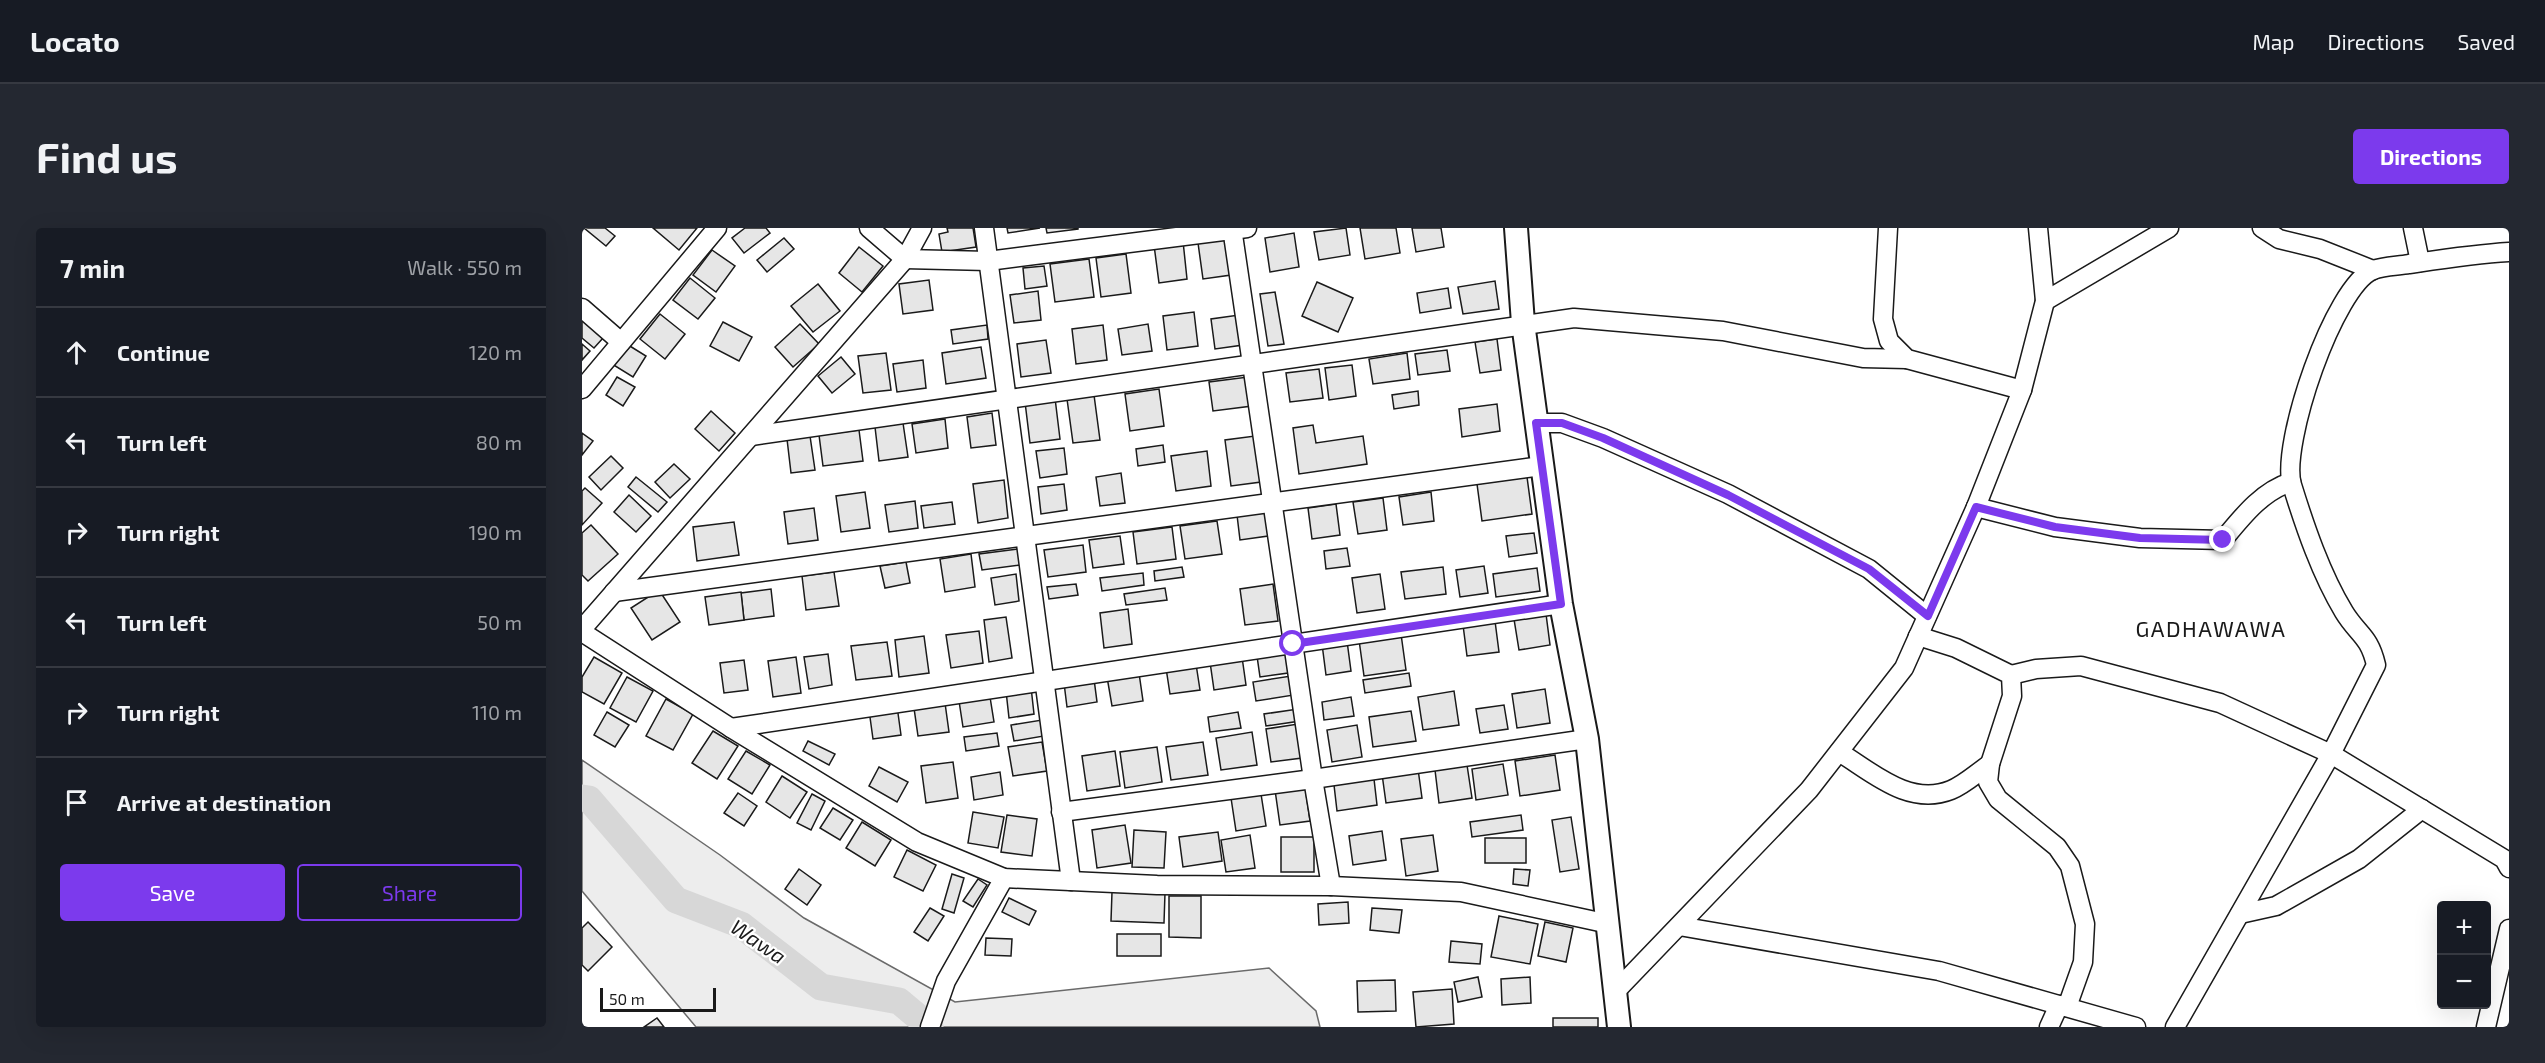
<!DOCTYPE html>
<meta charset="utf-8">
<style>
body{margin:0;font-family:"Exo 2",sans-serif;background:#242831;color:#f1f3f6}
.controls{position:absolute;right:18px;bottom:18px;display:grid;overflow:hidden;border-radius:6px;box-shadow:0 6px 24px #0002}
.controls button{width:54px;height:54px;display:grid;place-items:center;padding:0;border:0;border-bottom:2px solid #363941;background:#171b24;color:#f1f3f6;font:30px sans-serif}
.scale{position:absolute;left:18px;bottom:15px;width:116px;box-sizing:border-box;padding-left:6px;border:3px solid #1a1a1a;border-top:0;font-size:16px;line-height:21px;white-space:nowrap;color:#1a1a1a;-webkit-text-stroke:4px #fff;paint-order:stroke}
.stop{position:absolute;width:18px;height:18px;margin:-14px;border:4px solid #7c3aed;border-radius:50%;background:#fff}
.stop.end{background:#7c3aed;border-color:#fff;box-shadow:0 2px 6px #0008}
.list{margin:0;padding:0;list-style:none}
h2{display:flex;justify-content:space-between;align-items:center;height:78px;margin:0;padding:0 24px;font-size:26px}
h2 small{font-size:20px;font-weight:400;color:#9ea1a6}
.list li{display:grid;grid-template-columns:39px 1fr auto;gap:18px;align-items:center;box-sizing:border-box;height:90px;padding:0 24px;border-top:2px solid #363941}
.list b{display:block;font-size:22px;white-space:nowrap}
.list em{font-size:20px;font-style:normal;color:#9ea1a6}
.actions{display:flex;gap:12px;padding:18px 24px}
.actions a{flex:1;padding:14px 0;border:2px solid #7c3aed;border-radius:6px;text-align:center;font-size:21px;color:#7c3aed}
.actions .main{background:#7c3aed;color:#fff}
.icon{flex:none;width:33px;height:33px;fill:none;stroke:currentColor;stroke-width:2;stroke-linecap:round;stroke-linejoin:round}
.map{position:relative;flex:none;width:1927px;height:799px;overflow:hidden;border-radius:6px}
header{display:flex;align-items:center;gap:36px;box-sizing:border-box;height:84px;padding:0 30px;background:#171b24;border-bottom:2px solid #363941}
header strong{font-size:28px}
nav{display:flex;gap:33px;margin-inline-start:auto;font-size:21px}
.intro{display:flex;align-items:center;justify-content:space-between;box-sizing:border-box;height:144px;padding:0 36px}
h1{margin:0;font-size:42px}
.button{padding:15px 27px;border-radius:6px;background:#7c3aed;color:#fff;font-size:21px;font-weight:700}
main{display:flex;gap:36px;padding:0 36px}
aside{flex:1;background:#171b24;border-radius:6px;box-shadow:0 6px 24px #0002}
.map>svg:first-child{display:block}
.built{fill:#ededed;stroke:#6a6a6a;stroke-width:1.5}
.lines{fill:none;stroke-linecap:round;stroke-linejoin:round}
.river{stroke:#d7d7d7;stroke-width:27}
.building{fill:#e6e6e6;stroke:#1a1a1a;stroke-width:1.5}
.minor-casing{stroke:#1a1a1a;stroke-width:21}
.major-casing{stroke:#1a1a1a;stroke-width:26}
.minor{stroke:#fff;stroke-width:18}
.major{stroke:#fff;stroke-width:22}
.route{stroke:#7c3aed;stroke-width:8}
.labels{text-anchor:middle;stroke-width:4.5;stroke-linejoin:round;paint-order:stroke}
.water-label{font-size:21px;font-style:italic;fill:#1a1a1a;stroke:#fff}
.quarter-label{font-size:22px;letter-spacing:1.5px;fill:#1a1a1a;stroke:#fff}
</style>
<header>
<strong>Locato</strong>
<nav><a>Map</a><a>Directions</a><a>Saved</a></nav>
</header>
<div class="intro"><h1>Find us</h1><a class="button">Directions</a></div>
<main>
<aside>
<h2>7 min<small>Walk · 550 m</small></h2>
<ul class="list">
<li><svg class="icon" aria-label="ahead" viewBox="0 0 24 24"><path d="M12 20V5M6 11l6-6 6 6"/></svg><div><b>Continue</b></div><em>120 m</em></li>
<li><svg class="icon" aria-label="left" viewBox="0 0 24 24"><path d="M17 20v-9H6M10 6l-5 5 5 5"/></svg><div><b>Turn left</b></div><em>80 m</em></li>
<li><svg class="icon" aria-label="right" viewBox="0 0 24 24"><path d="M7 20v-9h11M14 6l5 5-5 5"/></svg><div><b>Turn right</b></div><em>190 m</em></li>
<li><svg class="icon" aria-label="left" viewBox="0 0 24 24"><path d="M17 20v-9H6M10 6l-5 5 5 5"/></svg><div><b>Turn left</b></div><em>50 m</em></li>
<li><svg class="icon" aria-label="right" viewBox="0 0 24 24"><path d="M7 20v-9h11M14 6l5 5-5 5"/></svg><div><b>Turn right</b></div><em>110 m</em></li>
<li><svg class="icon" aria-label="arrive" viewBox="0 0 24 24"><path d="M6 21V4h12l-3 4 3 4H6"/></svg><div><b>Arrive at destination</b></div></li>
</ul>
<div class="actions"><a class="main">Save</a><a>Share</a></div>
</aside>
<div class="map">
<svg width="1927" height="799" viewBox="0 0 1927 799">
<rect width="100%" height="100%" fill="#fff"/>
<path class="built" d="M0,532L138,627L222,690L373,774L687,740L734,783L738,799H114L0,663Z"/>
<g class="lines">
<path class="river" d="M0,570L7,571L94,672L159,697L239,759L317,773L348,799"/>
</g>
<g class="building">
<path d="M2,0H23L33,8L24,18Z"/>
<path d="M71,0H115L97,22Z"/>
<path d="M163,0H184L188,5L162,25L150,10Z"/>
<path d="M365,0H391L394,19L360,24L357,6L366,4Z"/>
<path d="M425,0H458L426,5Z"/>
<path d="M464,0H496V1L465,5Z"/>
<path d="M764,0L768,27L737,32L732,4Z"/>
<path d="M778,0H814L818,25L783,31Z"/>
<path d="M830,0H859L862,19L834,24Z"/>
<path d="M712,5L717,39L688,44L683,10Z"/>
<path d="M202,10L212,21L185,44L175,32Z"/>
<path d="M645,11L649,47L621,51L616,15Z"/>
<path d="M601,13L605,51L577,55L572,17Z"/>
<path d="M277,19L301,38L280,64L257,45Z"/>
<path d="M130,22L153,38L134,64L111,47Z"/>
<path d="M544,26L549,65L519,69L514,30Z"/>
<path d="M507,31L512,69L473,74L468,36Z"/>
<path d="M462,38L465,58L443,61L441,40Z"/>
<path d="M108,50L133,70L116,91L91,72Z"/>
<path d="M347,52L351,82L321,86L317,56Z"/>
<path d="M913,53L917,81L881,86L876,59Z"/>
<path d="M735,54L771,70L756,104L720,88Z"/>
<path d="M236,56L258,83L231,104L209,78Z"/>
<path d="M866,60L869,80L838,85L835,65Z"/>
<path d="M456,63L459,92L432,95L428,67Z"/>
<path d="M693,64L702,116L686,118L678,66Z"/>
<path d="M612,84L616,118L585,122L581,88Z"/>
<path d="M78,86L103,106L83,131L58,111Z"/>
<path d="M657,87L661,117L633,121L629,91Z"/>
<path d="M0,92L21,110L12,120L0,110Z"/>
<path d="M141,94L170,109L157,133L128,118Z"/>
<path d="M218,96L237,116L211,139L193,119Z"/>
<path d="M566,96L570,123L540,127L536,101Z"/>
<path d="M405,97L406,111L371,116L369,102Z"/>
<path d="M521,97L525,132L494,136L490,101Z"/>
<path d="M915,111L919,142L898,145L893,114Z"/>
<path d="M464,112L469,145L439,149L435,116Z"/>
<path d="M43,115L64,128L51,149L30,136Z"/>
<path d="M0,116L8,123L0,132Z"/>
<path d="M399,119L404,150L364,156L360,125Z"/>
<path d="M865,122L868,143L836,147L833,126Z"/>
<path d="M304,125L309,162L281,165L276,128Z"/>
<path d="M825,125L828,151L791,156L787,131Z"/>
<path d="M259,129L273,146L250,165L236,148Z"/>
<path d="M341,132L344,160L315,164L311,136Z"/>
<path d="M770,137L774,168L747,172L743,140Z"/>
<path d="M737,141L741,170L708,174L704,145Z"/>
<path d="M35,149L53,159L41,178L24,167Z"/>
<path d="M666,149L670,178L631,183L627,154Z"/>
<path d="M577,161L582,198L548,203L543,166Z"/>
<path d="M836,163L837,177L812,181L810,167Z"/>
<path d="M512,167L518,212L491,215L485,171Z"/>
<path d="M473,170L478,211L448,215L443,174Z"/>
<path d="M915,176L918,203L880,209L877,181Z"/>
<path d="M129,183L153,205L137,223L113,201Z"/>
<path d="M410,185L414,217L389,220L385,189Z"/>
<path d="M363,191L366,220L334,225L330,196Z"/>
<path d="M321,195L326,229L297,233L293,199Z"/>
<path d="M731,197L734,215L781,208L785,236L717,246L711,200Z"/>
<path d="M277,202L281,233L241,238L237,207Z"/>
<path d="M0,205L11,213L0,227Z"/>
<path d="M228,208L233,242L209,245L205,211Z"/>
<path d="M673,208L679,254L649,258L643,212Z"/>
<path d="M581,217L583,234L556,238L554,221Z"/>
<path d="M482,220L485,246L458,250L454,223Z"/>
<path d="M625,223L629,258L594,263L589,228Z"/>
<path d="M29,228L41,240L19,262L7,249Z"/>
<path d="M92,236L108,251L88,270L73,254Z"/>
<path d="M539,245L543,275L518,278L514,249Z"/>
<path d="M54,249L85,274L76,284L46,259Z"/>
<path d="M945,249L950,286L900,293L895,256Z"/>
<path d="M422,252L426,290L396,295L391,256Z"/>
<path d="M482,256L485,282L459,286L456,259Z"/>
<path d="M3,260L20,275L0,297V263Z"/>
<path d="M283,264L288,300L259,304L254,268Z"/>
<path d="M849,264L852,293L821,297L817,269Z"/>
<path d="M47,267L69,288L54,304L32,284Z"/>
<path d="M801,270L805,302L776,306L771,274Z"/>
<path d="M333,273L336,300L307,304L303,277Z"/>
<path d="M370,274L373,296L342,300L339,278Z"/>
<path d="M754,276L758,307L730,311L726,280Z"/>
<path d="M232,280L236,312L206,316L202,284Z"/>
<path d="M683,283L686,308L658,312L655,287Z"/>
<path d="M635,293L640,326L603,331L598,298Z"/>
<path d="M152,294L157,327L115,333L111,299Z"/>
<path d="M9,297L36,326L6,353L0,347V305Z"/>
<path d="M590,299L594,331L555,336L551,304Z"/>
<path d="M952,305L955,325L927,329L924,308Z"/>
<path d="M538,308L542,336L511,340L507,312Z"/>
<path d="M501,317L504,344L466,349L462,322Z"/>
<path d="M765,320L768,338L744,341L742,323Z"/>
<path d="M436,321L438,337L400,342L397,326Z"/>
<path d="M389,326L393,359L363,364L358,331Z"/>
<path d="M324,334L328,355L303,360L298,338Z"/>
<path d="M902,338L906,365L878,369L874,342Z"/>
<path d="M600,339L602,349L573,353L572,343Z"/>
<path d="M861,339L864,366L823,371L819,344Z"/>
<path d="M955,340L958,363L914,369L911,346Z"/>
<path d="M252,344L257,378L224,382L220,348Z"/>
<path d="M561,345L562,357L520,363L518,350Z"/>
<path d="M434,346L437,373L413,377L409,350Z"/>
<path d="M798,346L803,381L775,385L770,350Z"/>
<path d="M494,356L496,367L467,371L465,359Z"/>
<path d="M691,356L696,393L663,397L658,361Z"/>
<path d="M583,360L585,372L544,377L542,366Z"/>
<path d="M189,361L192,388L162,392L159,365Z"/>
<path d="M77,362L98,394L70,412L49,380Z"/>
<path d="M159,364L162,392L127,397L123,369Z"/>
<path d="M546,381L550,416L522,420L518,385Z"/>
<path d="M964,386L968,417L937,422L932,391Z"/>
<path d="M424,389L430,430L407,434L402,392Z"/>
<path d="M913,393L917,424L885,428L881,397Z"/>
<path d="M397,403L401,435L369,440L364,407Z"/>
<path d="M819,406L824,442L782,448L777,412Z"/>
<path d="M342,408L347,445L317,449L313,412Z"/>
<path d="M765,413L769,443L744,447L740,416Z"/>
<path d="M305,414L310,448L274,452L269,418Z"/>
<path d="M704,423L706,445L678,449L675,428Z"/>
<path d="M246,426L250,457L227,461L222,429Z"/>
<path d="M12,429L40,445L22,476L0,464V449Z"/>
<path d="M214,429L219,465L191,469L186,433Z"/>
<path d="M660,429L664,457L632,462L628,434Z"/>
<path d="M162,432L166,462L142,465L138,435Z"/>
<path d="M614,436L618,462L588,466L584,440Z"/>
<path d="M557,445L561,473L530,478L525,449Z"/>
<path d="M827,445L829,458L783,465L781,452Z"/>
<path d="M709,448L712,467L674,473L671,454Z"/>
<path d="M45,449L71,463L54,494L28,480Z"/>
<path d="M512,451L515,474L485,479L482,455Z"/>
<path d="M449,459L452,486L427,490L424,463Z"/>
<path d="M963,461L968,495L935,500L930,466Z"/>
<path d="M872,463L877,497L841,502L836,469Z"/>
<path d="M408,469L412,494L381,499L377,473Z"/>
<path d="M769,469L772,488L742,492L740,474Z"/>
<path d="M84,471L111,486L91,522L64,508Z"/>
<path d="M363,475L367,504L336,508L332,480Z"/>
<path d="M922,477L926,501L898,505L894,481Z"/>
<path d="M315,478L319,507L291,511L287,482Z"/>
<path d="M716,481L718,493L684,498L682,486Z"/>
<path d="M829,483L834,513L791,519L787,489Z"/>
<path d="M25,484L47,497L33,519L12,507Z"/>
<path d="M656,484L659,500L628,504L626,489Z"/>
<path d="M460,492L462,508L432,513L429,497Z"/>
<path d="M716,496L720,530L689,534L684,501Z"/>
<path d="M775,497L780,529L750,534L745,502Z"/>
<path d="M131,503L156,518L135,551L110,535Z"/>
<path d="M670,504L675,537L639,542L634,510Z"/>
<path d="M415,505L417,518L384,523L382,509Z"/>
<path d="M226,513L253,526L247,537L221,523Z"/>
<path d="M460,514L465,543L431,548L426,519Z"/>
<path d="M621,514L626,547L589,552L584,519Z"/>
<path d="M575,519L580,554L543,560L538,524Z"/>
<path d="M164,523L188,537L170,566L146,551Z"/>
<path d="M533,523L538,558L505,563L500,528Z"/>
<path d="M973,527L978,562L938,568L933,533Z"/>
<path d="M371,534L376,570L344,575L339,538Z"/>
<path d="M921,536L926,567L894,572L890,541Z"/>
<path d="M885,537L890,570L857,575L853,542Z"/>
<path d="M297,539L326,554L315,574L287,558Z"/>
<path d="M836,541L840,570L804,575L800,546Z"/>
<path d="M418,544L421,567L392,572L389,549Z"/>
<path d="M200,548L225,564L208,590L184,574Z"/>
<path d="M792,551L795,577L755,583L752,557Z"/>
<path d="M723,558L728,593L698,597L693,562Z"/>
<path d="M156,565L175,578L162,598L142,585Z"/>
<path d="M230,566L243,573L229,602L215,595Z"/>
<path d="M679,566L684,598L654,603L649,570Z"/>
<path d="M251,580L271,592L258,612L238,600Z"/>
<path d="M391,584L422,589L416,620L386,615Z"/>
<path d="M425,587L455,591L450,628L419,624Z"/>
<path d="M939,587L941,602L890,609L888,594Z"/>
<path d="M989,589L997,641L978,644L970,592Z"/>
<path d="M280,594L309,612L293,638L264,620Z"/>
<path d="M543,597L549,635L515,640L510,602Z"/>
<path d="M552,602L584,604L582,640L550,639Z"/>
<path d="M800,603L804,632L771,637L767,608Z"/>
<path d="M636,604L640,633L601,639L597,609Z"/>
<path d="M668,607L673,640L644,644L639,612Z"/>
<path d="M851,607L856,643L824,648L819,611Z"/>
<rect x="699" y="609" width="33" height="35"/>
<rect x="903" y="610" width="41" height="25"/>
<path d="M325,622L354,637L341,663L312,649Z"/>
<path d="M217,641L239,657L225,677L203,661Z"/>
<path d="M932,641L948,642L946,658L931,656Z"/>
<path d="M370,646L382,650L372,685L360,681Z"/>
<path d="M396,651L405,657L391,679L381,673Z"/>
<path d="M530,664L583,665L582,695L529,693Z"/>
<path d="M587,668H619V710L587,709Z"/>
<path d="M427,670L454,683L447,697L420,684Z"/>
<path d="M766,674L767,695L737,697L736,676Z"/>
<path d="M348,680L362,688L346,713L332,704Z"/>
<path d="M790,680L820,682L817,705L788,702Z"/>
<path d="M917,688L956,696L948,736L909,729Z"/>
<path d="M6,694L30,719L6,743L0,737V700Z"/>
<path d="M963,694L991,700L984,734L956,728Z"/>
<rect x="535" y="706" width="44" height="22"/>
<path d="M404,710L430,711L429,728L403,727Z"/>
<path d="M869,713L900,716L898,736L867,734Z"/>
<path d="M896,749L900,769L876,774L872,754Z"/>
<path d="M948,749L949,775L920,777L919,751Z"/>
<path d="M813,752L814,783L776,784L775,753Z"/>
<path d="M870,761L872,796L834,799L831,764Z"/>
<path d="M75,790L82,799H62Z"/>
<rect x="971" y="790" width="45" height="9"/>
</g>
<g class="lines">
<g class="minor-casing">
<g id="minor">
<path d="M287,0L323,31L406,33L665,0"/>
<path d="M402,0L489,653"/>
<path d="M650,0L731,551L749,658"/>
<path d="M1306,0L1301,91L1307,113L1325,131L1440,162"/>
<path d="M1680,0L1697,11L1738,21L1791,42"/>
<path d="M1831,0L1838,34"/>
<path d="M1463,73L1587,0"/>
<path d="M0,80L39,114"/>
<path d="M0,161L135,0"/>
<path d="M954,195H980L1021,210L1146,266L1287,341L1345,388"/>
<path d="M169,208L992,90L1141,103L1281,130L1325,131"/>
<path d="M1394,279L1473,299L1558,310L1641,312C1660,289 1680,263 1709,254"/>
<path d="M32,364L960,238"/>
<path d="M0,401L323,31L340,0"/>
<path d="M0,404L149,500L335,614L422,650L575,657L749,658L879,664L1027,696"/>
<path d="M1336,408L1374,420L1429,447L1430,468L1408,536L1406,554L1416,571L1475,619L1488,638L1503,696L1501,734L1485,779"/>
<path d="M1429,447L1454,441L1499,438L1638,475L1749,526L1922,631L1927,640"/>
<path d="M149,500L979,376"/>
<path d="M1257,524C1290,544 1327,579 1369,562C1382,557 1396,544 1408,536"/>
<path d="M479,584L731,551L1005,511"/>
<path d="M1658,686L1694,678L1777,631L1840,581"/>
<path d="M1097,698L1357,743L1554,799"/>
<path d="M1032,765L1227,562L1322,440L1394,279L1440,162L1463,73L1456,0"/>
<path d="M348,799L364,753L422,650"/>
<path d="M1467,799L1477,777"/>
<path d="M1593,799L1749,526L1794,437C1787,407 1776,407 1762,384C1739,346 1723,299 1710,257C1698,217 1752,58 1791,42C1802,38 1816,38 1827,36C1861,31 1893,26 1927,24"/>
<path d="M1904,799L1927,701"/>
</g>
</g>
<g class="major-casing">
<path id="major" d="M934,0L941,95L979,376L1005,511L1037,799"/>
</g>
<use href="#minor" class="minor"/>
<use href="#major" class="major"/>
</g>
<g class="lines">
<path class="route" d="M711,416L979,376L954,195H980L1021,210L1146,267L1287,341L1346,388L1394,279L1473,299L1558,310L1641,312"/>
</g>
<g class="labels">
<g class="water-label">
<text transform="translate(176 714) rotate(34)" y="7">Wawa</text>
</g>
<g class="quarter-label">
<text x="1629" y="409">GADHAWAWA</text>
</g>
</g>
</svg>
<div class="controls">
<button>+</button>
<button>−</button>
</div>
<div class="scale">50 m</div>
<div class="stop" style="left:711px;top:416px"></div>
<div class="stop end" style="left:1641px;top:312px"></div>
</div>
</main>
